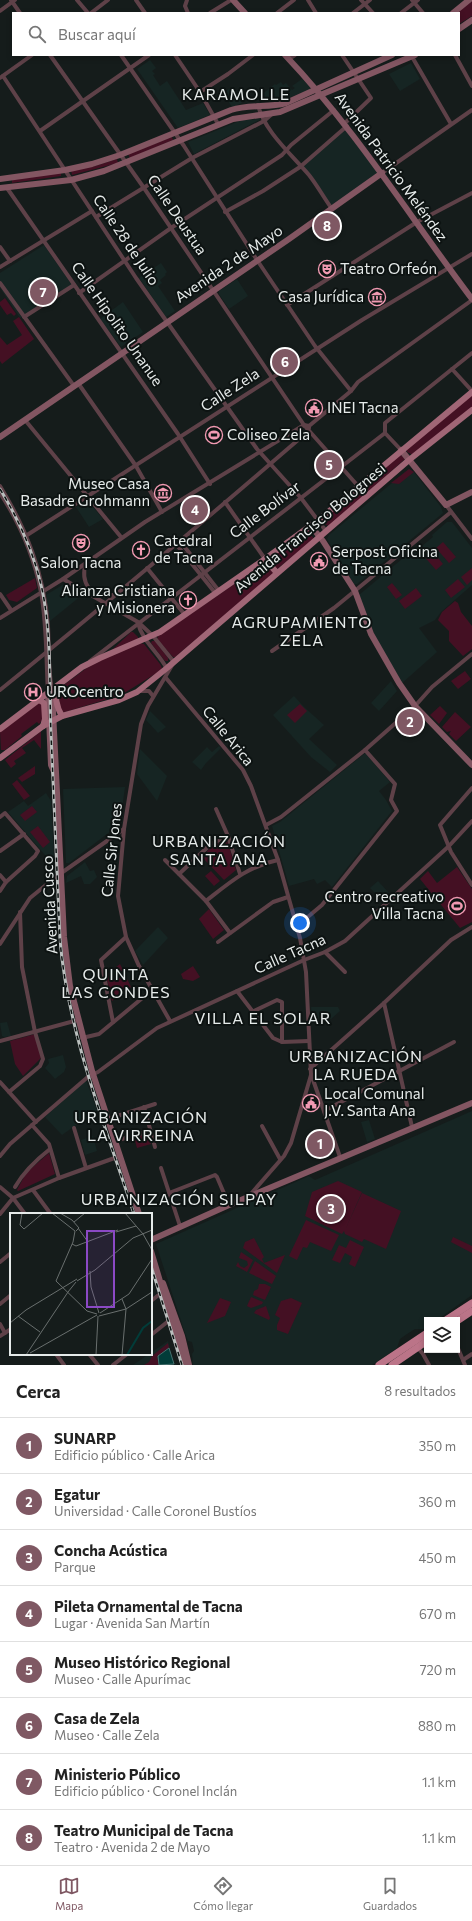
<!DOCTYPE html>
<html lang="es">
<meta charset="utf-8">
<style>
body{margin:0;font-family:Commissioner,sans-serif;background:#f2f2f2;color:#222}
.controls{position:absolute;right:12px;bottom:12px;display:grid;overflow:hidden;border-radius:0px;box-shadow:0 2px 6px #0003}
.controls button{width:36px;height:36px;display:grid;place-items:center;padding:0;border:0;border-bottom:1px solid #e0e0e0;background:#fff;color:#222;font:20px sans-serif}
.you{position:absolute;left:300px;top:923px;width:14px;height:14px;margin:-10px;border:3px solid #fff;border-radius:50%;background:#1a73e8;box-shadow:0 0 0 6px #1a73e833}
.badge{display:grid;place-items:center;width:26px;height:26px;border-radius:50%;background:#7f5863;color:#fff;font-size:13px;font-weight:700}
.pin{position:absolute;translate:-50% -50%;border:2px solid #fff;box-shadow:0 1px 4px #0006}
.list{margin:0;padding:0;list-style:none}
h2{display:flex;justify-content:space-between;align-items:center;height:52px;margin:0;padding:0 16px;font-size:17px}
h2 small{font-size:13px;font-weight:400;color:#767676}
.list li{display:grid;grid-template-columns:26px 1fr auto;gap:12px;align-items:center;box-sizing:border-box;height:56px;padding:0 16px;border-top:1px solid #e0e0e0}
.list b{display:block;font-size:15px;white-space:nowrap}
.list p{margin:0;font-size:13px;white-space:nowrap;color:#767676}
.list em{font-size:13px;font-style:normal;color:#767676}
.icon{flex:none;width:22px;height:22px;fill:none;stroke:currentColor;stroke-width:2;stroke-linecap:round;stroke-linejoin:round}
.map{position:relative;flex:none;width:472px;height:1365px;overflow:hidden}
.search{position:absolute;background:#fff;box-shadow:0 2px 6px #0003;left:12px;right:12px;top:12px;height:44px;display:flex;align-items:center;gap:10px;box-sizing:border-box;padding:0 14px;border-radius:0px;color:#767676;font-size:15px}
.sheet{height:500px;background:#fff}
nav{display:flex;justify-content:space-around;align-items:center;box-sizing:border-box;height:56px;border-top:1px solid #e0e0e0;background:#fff;font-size:11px;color:#767676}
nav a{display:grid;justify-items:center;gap:2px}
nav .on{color:#7f5863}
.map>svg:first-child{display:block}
.built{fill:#162523}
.green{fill:#441023}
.water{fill:#023c39;stroke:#46706e}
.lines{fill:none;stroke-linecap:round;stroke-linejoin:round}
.street{stroke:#5e4148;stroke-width:4}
.secondary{stroke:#835662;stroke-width:6}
.primary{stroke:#a06676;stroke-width:6}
.highway{stroke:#bb7488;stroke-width:7}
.rail-casing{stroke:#babfbe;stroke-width:3}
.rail{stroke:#0d1312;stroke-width:1.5;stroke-dasharray:4.5;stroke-linecap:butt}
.labels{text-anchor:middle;stroke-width:4;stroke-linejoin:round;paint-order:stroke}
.street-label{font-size:15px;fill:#e6ebea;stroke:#0d1312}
.poi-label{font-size:15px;fill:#e6ebea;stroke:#0d1312;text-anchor:start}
.neighbourhood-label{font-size:16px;letter-spacing:1px;fill:#e6ebea;stroke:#0d1312}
.inset-river{fill:none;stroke:#023c39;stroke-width:2}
.inset-road{fill:none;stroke:#696f6e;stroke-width:1}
.view{fill:#8b49c5;fill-opacity:0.15;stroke:#8b49c5;stroke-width:2}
.inset-edge{fill:none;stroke:#e6ebea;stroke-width:2}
</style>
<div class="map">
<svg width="472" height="1365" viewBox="0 0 472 1365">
<rect width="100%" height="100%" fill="#151c1b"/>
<g class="built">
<path d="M150,60L156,68L152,71L155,74L153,75L160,86L167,81L186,110L203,103L210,115L178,128L137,69Z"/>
<path d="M411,63L420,79L400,91L389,74Z"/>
<path d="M302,79L311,87L310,90L277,102H265L261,95L275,84L276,85L281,82L283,85L286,83L292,90L295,88L292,86Z"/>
<path d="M232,87L242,103L232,107L223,93Z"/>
<path d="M261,119L194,154L188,142L242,120Z"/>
<path d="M347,126L382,173L332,209L308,175L300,167Z"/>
<path d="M44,245L72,285L20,318L0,288V273Z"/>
<path d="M161,263L167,272L165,274L166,275L160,280L162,283L158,286L175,311L166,317L139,278Z"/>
<path d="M237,279L248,296L229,309L219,294V291Z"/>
<path d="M123,302L143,332L121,347L100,319Z"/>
<path d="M409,469L414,472L441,507L443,513L357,584H354L327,539L329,535Z"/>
<path d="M87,500L103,519L89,527L76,507Z"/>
<path d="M447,522H452L472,548V585L441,612L435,620L419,628L437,652L401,684L377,642L359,595L420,544L422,546L433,537L432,535Z"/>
<path d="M64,584L82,595L50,621L46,595Z"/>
<path d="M391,681L397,691L379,711L371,703Z"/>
<path d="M294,696L304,707L324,725L309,739L337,765L330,772L311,757L273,715Z"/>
<path d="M150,711L166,727L158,733L146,720Z"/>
<path d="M413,711L423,719L407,735L397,724Z"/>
<path d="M219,746L221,748L206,763L201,770L192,762L207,747L212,752Z"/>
<path d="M140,749L167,776L157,801L137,774Z"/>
<path d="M364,754H366L390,782L379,791L386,800L392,811L332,887L325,880L317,884L314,879L289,886L272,826L280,822Z"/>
<path d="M125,787L120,824L69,863H66L63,789Z"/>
<path d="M46,793L51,801L54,860L51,862L8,812L24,801L28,806Z"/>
<path d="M85,862L90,871L94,870L97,877L90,884H84L81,876L66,883L67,876Z"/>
<path d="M378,881L390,894L383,901L370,888Z"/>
<path d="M158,927L168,938L143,965L135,951Z"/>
<path d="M311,1007H338L340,1011L331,1019L312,1020Z"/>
<path d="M7,1022L11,1036L4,1037L2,1036L0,1023Z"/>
<path d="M63,1055L66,1067L64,1072L55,1079L45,1068L49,1063L48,1059Z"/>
<path d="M86,1080L97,1110L62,1135L45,1117Z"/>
<path d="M472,1111V1295L437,1320H427V1327L423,1329H415L407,1334L400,1339L397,1348L372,1365H193L192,1354L194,1351L192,1342L188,1341L185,1333L156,1244L309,1176L315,1180Z"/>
<path d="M369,1120L375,1139L367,1142L361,1122Z"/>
<path d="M93,1136L97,1151L85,1155L81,1140Z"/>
<path d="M168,1341L174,1363L177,1365H133Z"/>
</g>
<g class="green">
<path d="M472,0V16L459,24V13H455Z"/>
<path d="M172,137L173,140L130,158L128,154Z"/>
<path d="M117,159L118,163L72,175L71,170L95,166Z"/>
<path d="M61,173V176L12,183V178Z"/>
<path d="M5,298L16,314L14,316L11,313L7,315L0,305V302Z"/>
<path d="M19,317L34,339L2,364L0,361V337L7,345L22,335L13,321Z"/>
<path d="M472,395V408L413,455L407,452V448Z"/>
<path d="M400,454L405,459L329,526L324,524L322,520Z"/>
<path d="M409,469L414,472L399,484L391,483Z"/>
<path d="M308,530L314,539L277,569L269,559Z"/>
<path d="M443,542L456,557L449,563L436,548Z"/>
<path d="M431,549L443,564L436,570L423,555Z"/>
<path d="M265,563L273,572V574L175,657H173L157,639L158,636Z"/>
<path d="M472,568V580L467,585L461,577Z"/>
<path d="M35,578L37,588L17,602L9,600L6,595Z"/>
<path d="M458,579L465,587L451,598L445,590Z"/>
<path d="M392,583L402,595L396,599L387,587Z"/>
<path d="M416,588L422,596L405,609L399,601Z"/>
<path d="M455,601L458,603L461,612L472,626V649L463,656L449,641V631L438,620L442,612Z"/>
<path d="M131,632H133L138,637V639L112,650Z"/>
<path d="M152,641H155L168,658V661H165L151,643Z"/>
<path d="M140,643L144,644L160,664L162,668L160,671L121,695L65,712H61L58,692L61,687L92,664Z"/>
<path d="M465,671L471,679L458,689L451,681Z"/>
<path d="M38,703H42C43,711 45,718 39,724L37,722L21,734L22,736L5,750H1L0,732Z"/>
<path d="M300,704L307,711L295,723L287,715Z"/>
<path d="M440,706L447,713L439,724L430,715Z"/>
<path d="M455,712L471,727L456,741L449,734L451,731L447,732L442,727Z"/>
<path d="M41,731V749L34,740L22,748L26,753L14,761L16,764L11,768L5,760Z"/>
<path d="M35,766V774L22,782L18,778Z"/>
<path d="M17,780L30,796L24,800L12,784Z"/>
<path d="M32,806L37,812L25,821L20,815Z"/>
<path d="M38,826L50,842L43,848L30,832Z"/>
<path d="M227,840L236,870L224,880L202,857L213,845Z"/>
<path d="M457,867L472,889V922L460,928L420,879L428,871L437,883Z"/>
<path d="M211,871L220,881L214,886L205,876Z"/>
<path d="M209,909L224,930L213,939L199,919Z"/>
<path d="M120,964L131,987L112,1001L106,975Z"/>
<path d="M193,966L200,977L193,981L183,979L181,974Z"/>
<path d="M35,1034L41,1058L23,1076L15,1064L10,1041Z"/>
<path d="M148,1134L151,1144L137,1148L134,1137Z"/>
<path d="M49,1153L55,1174L18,1191L17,1190L26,1173Z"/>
<path d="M338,1181L362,1192L345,1230L362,1193L401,1211L386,1249L364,1239L362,1242L345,1234L344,1231L342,1234L305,1216L312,1192Z"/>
<path d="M306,1220L339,1235L331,1251L310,1242L307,1248L303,1247L297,1260L289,1256Z"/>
<path d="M453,1237L472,1246V1253L451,1242Z"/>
<path d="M254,1238L264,1257L262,1259L264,1263L285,1255L277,1273L243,1248L245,1242Z"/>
<path d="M350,1240L364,1247L355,1267L349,1264L352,1257L345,1253L340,1263L332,1260L339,1245L346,1248Z"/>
<path d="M241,1252L253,1260L247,1272L236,1266L238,1262L240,1266L244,1268L248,1265L247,1261L239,1258Z"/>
<path d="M255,1261L276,1276L272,1284L249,1273Z"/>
<path d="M259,1284H265L271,1287L265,1300L253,1295L254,1291L258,1289Z"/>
<path d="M251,1297L263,1302L262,1304L251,1308L247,1306Z"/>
<path d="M220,1298L231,1302L225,1316L207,1323Z"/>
<path d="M291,1298L302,1303L288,1334L277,1330V1325L280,1318L275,1315L281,1301Z"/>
<path d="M266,1306L270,1318L269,1320L254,1313L256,1310Z"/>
<path d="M168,1343L169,1348L157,1357L159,1365H144L149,1362L152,1356Z"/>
</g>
<path class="water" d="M169,1348L174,1364L159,1365L158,1356Z"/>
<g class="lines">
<g class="street">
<path d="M11,0L20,13"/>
<path d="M77,0L88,13"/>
<path d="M136,0L145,13"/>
<path d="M187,0L185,6L188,13"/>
<path d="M308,0L316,13"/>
<path d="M361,0L373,13"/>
<path d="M412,0L423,13"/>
<path d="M0,11L15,0"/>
<path d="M91,13L108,0"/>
<path d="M210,13L231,0"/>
<path d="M277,13L294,0"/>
<path d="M353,13L370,0"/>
<path d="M401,13L418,0"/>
<path d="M50,55L144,188L304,425L358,486"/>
<path d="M121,55L184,146L257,260L315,346L351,391"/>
<path d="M175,55L200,92L218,124"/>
<path d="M342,55L371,98L345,123"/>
<path d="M411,55L451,124"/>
<path d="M455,55L472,86"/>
<path d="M289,59L295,55"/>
<path d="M3,76L136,278L196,363L257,449L301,498L326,531"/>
<path d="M0,78L32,55"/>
<path d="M200,92L228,74L253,55"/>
<path d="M258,105C264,131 292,155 309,175C317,185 324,198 332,209"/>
<path d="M40,131L149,55"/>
<path d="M382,173L472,110"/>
<path d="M7,188L178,434L210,484"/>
<path d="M225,212L263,191L300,167L347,126"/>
<path d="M96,217L192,158L264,121L272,114"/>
<path d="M0,247L10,261"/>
<path d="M0,267L92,211"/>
<path d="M0,283L74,386"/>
<path d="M79,293L171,228L282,155L291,145L334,110"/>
<path d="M287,305L417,222L472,193"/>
<path d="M24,317L74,285"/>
<path d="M452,369L472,391"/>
<path d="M78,383L136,466L162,512"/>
<path d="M25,420L121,537"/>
<path d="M385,433V423L472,353"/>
<path d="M385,433L401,450"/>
<path d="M0,486C27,530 44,574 48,626C49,647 48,669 52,690"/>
<path d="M0,493C19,522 34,557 41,592C47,625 46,660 48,693"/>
<path d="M225,502L265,559"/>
<path d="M446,505L472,539"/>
<path d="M24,537L362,320L472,254"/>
<path d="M180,541L219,591"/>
<path d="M176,544L216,594"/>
<path d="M86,562C80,582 90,600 113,595"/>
<path d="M147,568L185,615"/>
<path d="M63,579L138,622L153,636L174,662L148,706L141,724L124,829L118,896L126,937L139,966L170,1021"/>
<path d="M0,594L11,610"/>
<path d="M0,618L63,579L145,522L304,425L309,426L351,391L358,382L472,300"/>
<path d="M138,623C142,641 159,653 167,669"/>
<path d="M272,651L334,608L451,512"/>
<path d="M90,661L385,433"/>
<path d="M166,678L243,770L251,786L278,860L300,938L306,972L311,1074L340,1157"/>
<path d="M0,690C103,607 204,521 305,434L309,428"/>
<path d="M139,691H149L153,696"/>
<path d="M472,788L440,825L451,852L472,885"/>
<path d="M216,809L228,836L240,874"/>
<path d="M0,817L5,813L38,851L35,856L6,882L0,891"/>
<path d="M266,825L281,817L365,750L415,706L432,687L472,654"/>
<path d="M0,851L24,834"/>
<path d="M165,860L206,901L230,933"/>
<path d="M179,874L211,844L228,836"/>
<path d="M0,875L6,882"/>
<path d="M206,901C229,883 248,866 278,860"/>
<path d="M296,923L303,921L322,905L397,811L391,800L395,784L365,750"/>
<path d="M218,942L273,902L288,897"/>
<path d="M0,944L30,898L57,876L124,829"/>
<path d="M325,952L345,972"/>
<path d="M237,991L273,1038L282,1042L309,1041"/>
<path d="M384,1003L412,1127"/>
<path d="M252,1012L277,1000L282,1002V1042"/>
<path d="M113,1022L101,960L126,937"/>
<path d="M82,1038L99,1034L152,990"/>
<path d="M0,1041L78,1020"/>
<path d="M310,1069L384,1003L451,940L472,927"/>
<path d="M0,1082L36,1122"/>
<path d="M9,1092L40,1066L43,1059L35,1032L22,967L20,912"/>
<path d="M144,1107L155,1147"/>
<path d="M324,1111L454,1042"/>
<path d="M108,1119L155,1104"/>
<path d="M32,1125L49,1144L59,1178"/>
<path d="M262,1126L280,1159"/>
<path d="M74,1128L86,1168"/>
<path d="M115,1141L150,1131"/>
<path d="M0,1156L10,1144L89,1076L98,1072L157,1028L304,960L325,952L345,941L449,846L472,821"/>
<path d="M161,1168L180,1226"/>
<path d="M0,1187L13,1198L25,1214"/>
<path d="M15,1187C24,1171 36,1160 50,1149"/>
<path d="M33,1190L50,1213"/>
<path d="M169,1193L215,1175L217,1177L229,1205"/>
<path d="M250,1195L284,1156L291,1143L311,1075"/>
<path d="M0,1214L13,1198L59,1178L120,1156"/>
<path d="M0,1262L11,1253"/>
<path d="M151,1301L165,1290"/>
<path d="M0,1304L11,1295"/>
<path d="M0,1324L5,1333"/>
<path d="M151,1335L171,1319"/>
<path d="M0,1336L11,1329"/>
<path d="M457,1346L465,1365"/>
<path d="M417,1347L423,1354L429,1365"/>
<path d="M56,1354L64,1365"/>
<path d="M89,1354L98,1365"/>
<path d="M463,1360L472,1354"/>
<path d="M113,1365L127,1354"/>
</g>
<g class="secondary">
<path d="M233,0L245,13"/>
<path d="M453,13L469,0"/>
<path d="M459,29L472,20"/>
<path d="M285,55C356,130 410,217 472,299"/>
<path d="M0,179L65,170L92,164L120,155L231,110C251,104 268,108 286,103L392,55"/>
<path d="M0,188L71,180L104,171L233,119L280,112L415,55"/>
<path d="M0,437L289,239L382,173"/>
<path d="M401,450L446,505L472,492"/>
<path d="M311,526L323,541L355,591L371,634L399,683L415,706L472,765"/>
<path d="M52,690L64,937L70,986L92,1071L139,1214"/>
<path d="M48,693L51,765L55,774"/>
<path d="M151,1240L229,1205L472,1103"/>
<path d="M151,1251L185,1365"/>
<path d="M163,1283L182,1336L189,1365"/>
</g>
<g class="primary">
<path d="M265,559L277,573"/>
<path d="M59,685C53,694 57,708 62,716"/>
<path d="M39,700L44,703L45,719L43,726"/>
<path d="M0,729L82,667L100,658L160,632L265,559L321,518L472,392"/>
<path d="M0,758L43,726L62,716L119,700L137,692L167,668L409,460L472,410"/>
</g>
<g class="highway">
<path d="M446,1320L472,1303"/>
<path d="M457,1321L472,1311"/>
<path d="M379,1365L427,1333"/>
<path d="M392,1365L427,1341"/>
</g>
<g class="rail-casing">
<g id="rail">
<path d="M0,489C19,520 34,553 42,589C52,635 49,687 51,734C54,802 57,871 60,940C68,1033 105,1125 134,1214"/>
<path d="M151,1266L182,1365"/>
</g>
</g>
<use href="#rail" class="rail"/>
</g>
<defs>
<g id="theatre-ring" transform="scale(0.9)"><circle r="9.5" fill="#0d1312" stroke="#f19ab2" stroke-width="1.5"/><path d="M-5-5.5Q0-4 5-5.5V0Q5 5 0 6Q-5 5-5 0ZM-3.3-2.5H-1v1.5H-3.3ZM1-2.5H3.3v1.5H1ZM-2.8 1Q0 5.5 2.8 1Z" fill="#f19ab2"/></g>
<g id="museum-ring" transform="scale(0.9)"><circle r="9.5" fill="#0d1312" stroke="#f19ab2" stroke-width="1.5"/><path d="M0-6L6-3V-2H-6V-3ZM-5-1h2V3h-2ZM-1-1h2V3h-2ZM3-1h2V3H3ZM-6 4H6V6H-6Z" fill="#f19ab2"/></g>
<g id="civic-ring" transform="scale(0.9)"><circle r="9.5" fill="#0d1312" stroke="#f19ab2" stroke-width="1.5"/><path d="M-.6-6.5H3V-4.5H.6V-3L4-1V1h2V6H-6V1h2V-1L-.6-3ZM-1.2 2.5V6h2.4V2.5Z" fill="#f19ab2"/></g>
<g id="stadium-ring" transform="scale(0.9)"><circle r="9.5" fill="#0d1312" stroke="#f19ab2" stroke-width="1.5"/><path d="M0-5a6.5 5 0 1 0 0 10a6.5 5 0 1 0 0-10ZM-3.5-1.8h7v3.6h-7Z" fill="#f19ab2"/></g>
<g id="church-ring" transform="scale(0.9)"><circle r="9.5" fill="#0d1312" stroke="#f19ab2" stroke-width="1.5"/><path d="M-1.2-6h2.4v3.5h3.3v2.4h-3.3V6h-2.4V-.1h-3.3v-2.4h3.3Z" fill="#f19ab2"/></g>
<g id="hospital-ring" transform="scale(0.9)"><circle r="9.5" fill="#0d1312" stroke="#f19ab2" stroke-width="1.5"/><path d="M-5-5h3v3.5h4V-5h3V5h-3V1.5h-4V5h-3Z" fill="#f19ab2"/></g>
</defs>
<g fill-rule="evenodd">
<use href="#theatre-ring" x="327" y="269"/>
<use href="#museum-ring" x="377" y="297"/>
<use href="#civic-ring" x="314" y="408"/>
<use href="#stadium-ring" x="214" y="435"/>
<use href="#museum-ring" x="163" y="493"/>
<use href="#theatre-ring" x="81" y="543"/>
<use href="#church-ring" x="141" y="550"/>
<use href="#civic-ring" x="319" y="561"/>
<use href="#church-ring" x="188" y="600"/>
<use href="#hospital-ring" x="33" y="692"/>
<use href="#stadium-ring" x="457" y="906"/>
<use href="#civic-ring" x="311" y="1103"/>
</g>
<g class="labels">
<g class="street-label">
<text transform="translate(391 167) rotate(54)" y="5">Avenida Patricio Meléndez</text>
<text transform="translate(177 215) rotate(56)" y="5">Calle Deustua</text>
<text transform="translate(126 240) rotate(56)" y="5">Calle 28 de Julio</text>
<text transform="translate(229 264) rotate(-34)" y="5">Avenida 2 de Mayo</text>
<text transform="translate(117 324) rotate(55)" y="5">Calle Hipolito Unanue</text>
<text transform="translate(230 390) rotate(-33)" y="5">Calle Zela</text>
<text transform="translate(265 510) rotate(-37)" y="5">Calle Bolívar</text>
<text transform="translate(310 528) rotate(-40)" y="5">Avenida Francisco Bolognesi</text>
<text transform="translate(228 736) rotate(51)" y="5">Calle Arica</text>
<text transform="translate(112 850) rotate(-84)" y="5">Calle Sir Jones</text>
<text transform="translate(50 905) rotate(-93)" y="5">Avenida Cusco</text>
<text transform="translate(290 954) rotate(-24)" y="5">Calle Tacna</text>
</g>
<g class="poi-label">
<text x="340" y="274">Teatro Orfeón</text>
<text x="364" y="302" text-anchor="end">Casa Jurídica</text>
<text x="327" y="413">INEI Tacna</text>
<text x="227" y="440">Coliseo Zela</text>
<text x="150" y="489" text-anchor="end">Museo Casa<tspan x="150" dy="17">Basadre Grohmann</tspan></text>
<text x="154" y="546">Catedral<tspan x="154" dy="17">de Tacna</tspan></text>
<text x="332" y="557">Serpost Oficina<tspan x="332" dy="17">de Tacna</tspan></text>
<text x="81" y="568" text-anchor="middle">Salon Tacna</text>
<text x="175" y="596" text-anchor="end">Alianza Cristiana<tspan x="175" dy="17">y Misionera</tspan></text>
<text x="46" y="697">UROcentro</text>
<text x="444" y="902" text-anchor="end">Centro recreativo<tspan x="444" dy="17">Villa Tacna</tspan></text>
<text x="324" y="1099">Local Comunal<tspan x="324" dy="17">J.V. Santa Ana</tspan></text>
</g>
<g class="neighbourhood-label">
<text x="236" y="100">KARAMOLLE</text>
<text x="302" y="628">AGRUPAMIENTO<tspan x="302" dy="18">ZELA</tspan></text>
<text x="219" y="847">URBANIZACIÓN<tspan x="219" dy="18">SANTA ANA</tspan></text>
<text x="116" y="980">QUINTA<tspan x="116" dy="18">LAS CONDES</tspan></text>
<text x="263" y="1024">VILLA EL SOLAR</text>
<text x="356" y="1062">URBANIZACIÓN<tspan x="356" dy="18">LA RUEDA</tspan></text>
<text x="141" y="1123">URBANIZACIÓN<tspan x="141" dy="18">LA VIRREINA</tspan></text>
<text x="179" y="1205">URBANIZACIÓN SILPAY</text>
</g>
</g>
<g transform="translate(10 1213)">
<rect width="142" height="142" fill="#151c1b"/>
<path class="inset-river" d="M117,142L133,115L142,108"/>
<path class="inset-road" d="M12,0L10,12L14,16L33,0M42,0L65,18M50,0L62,7L69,15L66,18M115,0L133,21L142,37M64,9L75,0M68,15L78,29M65,18L63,29L46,68L77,98L87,101M106,19L126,13M62,31L66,33L108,17M80,58L81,74L89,100M67,68L85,57L123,25L142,17M58,79L66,69M90,100L119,81L142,46M8,103L30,119M89,103L116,96L142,79M0,110L16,97L67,66M20,140L87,102M16,142L58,79M86,142L88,103M112,142L116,96L112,86"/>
<path class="view" d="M77,18H104V94H77Z"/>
<rect width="142" height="142" class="inset-edge"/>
</g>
</svg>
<div class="controls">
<button><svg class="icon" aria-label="layers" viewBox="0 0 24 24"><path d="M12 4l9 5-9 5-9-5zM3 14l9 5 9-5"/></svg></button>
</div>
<div class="you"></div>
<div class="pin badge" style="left:320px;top:1144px">1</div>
<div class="pin badge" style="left:410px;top:722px">2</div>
<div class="pin badge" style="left:331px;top:1209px">3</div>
<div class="pin badge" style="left:195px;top:510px">4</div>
<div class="pin badge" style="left:329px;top:465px">5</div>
<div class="pin badge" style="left:285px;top:362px">6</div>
<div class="pin badge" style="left:43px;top:292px">7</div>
<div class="pin badge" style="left:327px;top:226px">8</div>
<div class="search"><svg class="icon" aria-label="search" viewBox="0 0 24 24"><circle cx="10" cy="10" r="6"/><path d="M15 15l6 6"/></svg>Buscar aquí</div>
</div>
<section class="sheet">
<h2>Cerca<small>8 resultados</small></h2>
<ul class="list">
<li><span class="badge">1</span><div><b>SUNARP</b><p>Edificio público · Calle Arica</p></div><em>350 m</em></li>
<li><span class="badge">2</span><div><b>Egatur</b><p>Universidad · Calle Coronel Bustíos</p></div><em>360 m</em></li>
<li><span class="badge">3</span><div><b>Concha Acústica</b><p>Parque</p></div><em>450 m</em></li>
<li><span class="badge">4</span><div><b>Pileta Ornamental de Tacna</b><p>Lugar · Avenida San Martín</p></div><em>670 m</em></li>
<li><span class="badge">5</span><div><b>Museo Histórico Regional</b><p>Museo · Calle Apurímac</p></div><em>720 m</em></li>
<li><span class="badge">6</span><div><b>Casa de Zela</b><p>Museo · Calle Zela</p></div><em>880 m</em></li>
<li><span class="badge">7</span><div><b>Ministerio Público</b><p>Edificio público · Coronel Inclán</p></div><em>1.1 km</em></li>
<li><span class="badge">8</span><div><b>Teatro Municipal de Tacna</b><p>Teatro · Avenida 2 de Mayo</p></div><em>1.1 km</em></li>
</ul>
</section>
<nav>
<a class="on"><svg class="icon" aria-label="map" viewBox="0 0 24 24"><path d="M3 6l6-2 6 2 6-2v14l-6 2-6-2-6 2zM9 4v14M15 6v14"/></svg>Mapa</a>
<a><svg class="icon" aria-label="directions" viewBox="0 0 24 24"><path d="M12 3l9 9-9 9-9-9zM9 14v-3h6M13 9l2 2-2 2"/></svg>Cómo llegar</a>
<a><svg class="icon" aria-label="saved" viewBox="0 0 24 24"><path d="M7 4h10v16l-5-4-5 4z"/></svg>Guardados</a>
</nav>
